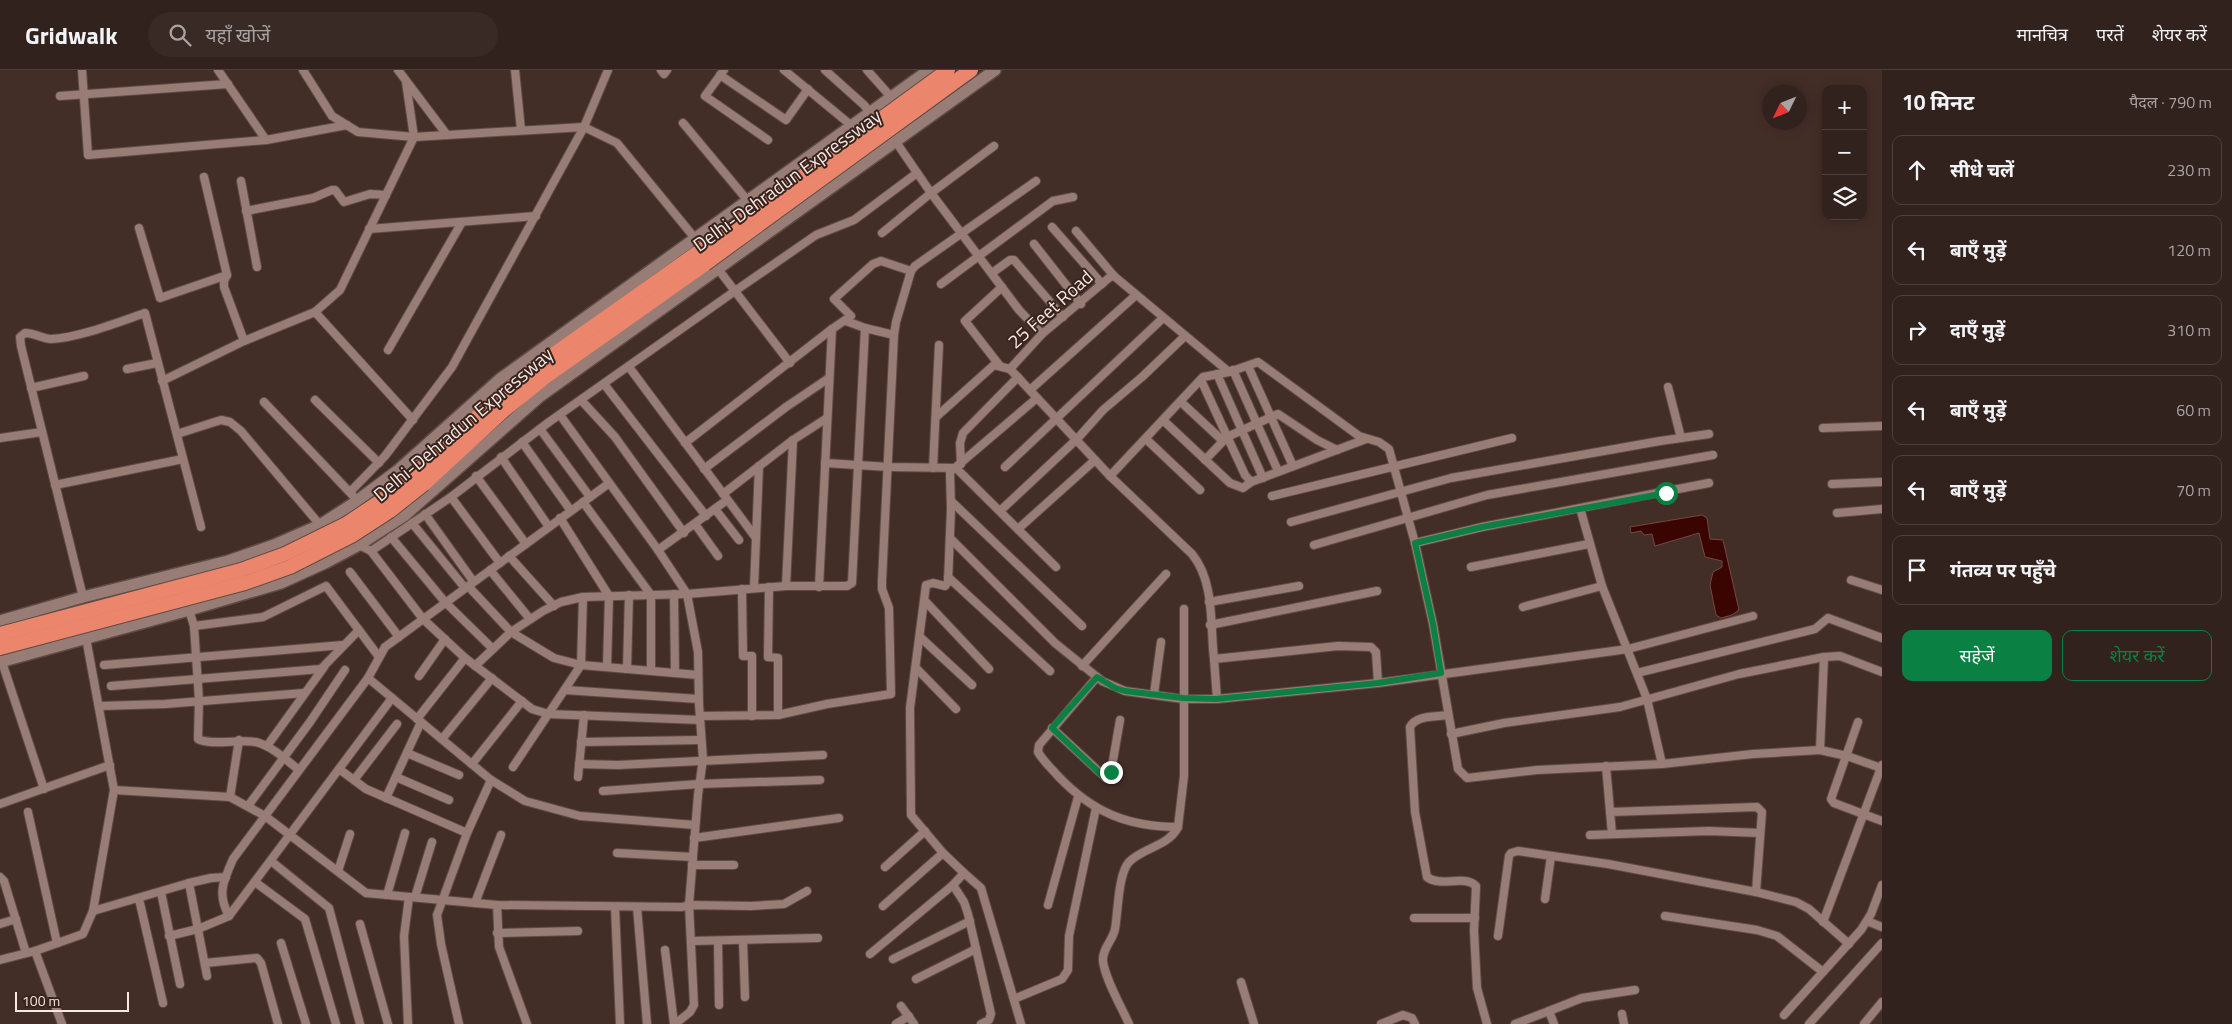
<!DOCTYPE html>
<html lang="hi">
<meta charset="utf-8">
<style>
body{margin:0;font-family:"Titillium Web","Noto Sans Devanagari",sans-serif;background:#3a2a26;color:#f1f3f6}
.controls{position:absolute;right:15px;top:15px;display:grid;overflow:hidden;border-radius:10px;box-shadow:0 2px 12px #0003}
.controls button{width:45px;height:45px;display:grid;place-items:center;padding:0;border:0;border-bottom:1px solid #4d3f3b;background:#32221d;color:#f1f3f6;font:25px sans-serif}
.compass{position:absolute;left:1762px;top:15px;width:45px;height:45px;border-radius:50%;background:#32221d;box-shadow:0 2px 12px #0003;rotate:227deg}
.scale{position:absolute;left:15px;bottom:12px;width:114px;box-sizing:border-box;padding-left:5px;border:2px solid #f7e8e4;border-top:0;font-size:14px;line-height:18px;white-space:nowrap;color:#f7e8e4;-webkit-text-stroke:4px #38231d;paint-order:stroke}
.stop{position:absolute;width:15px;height:15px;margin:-11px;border:4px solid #0b8043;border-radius:50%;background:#fff}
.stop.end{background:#0b8043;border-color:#fff;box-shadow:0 1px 5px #0008}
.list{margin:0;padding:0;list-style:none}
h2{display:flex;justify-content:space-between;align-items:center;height:65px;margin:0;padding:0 20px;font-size:21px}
h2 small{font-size:16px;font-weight:400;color:#a8a4a4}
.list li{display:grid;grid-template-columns:32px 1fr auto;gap:15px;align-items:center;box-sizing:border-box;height:70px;margin:0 10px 10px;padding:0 10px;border:1px solid #4d3f3b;border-radius:10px}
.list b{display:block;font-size:19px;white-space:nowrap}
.list em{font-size:16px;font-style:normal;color:#a8a4a4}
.actions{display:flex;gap:10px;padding:15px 20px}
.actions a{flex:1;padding:11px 0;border:1px solid #0b8043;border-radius:10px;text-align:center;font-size:18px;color:#0b8043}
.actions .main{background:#0b8043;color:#fff}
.icon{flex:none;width:28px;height:28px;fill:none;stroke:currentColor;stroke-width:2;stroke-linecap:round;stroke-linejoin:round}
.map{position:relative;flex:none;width:1882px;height:954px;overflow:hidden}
header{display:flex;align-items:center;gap:30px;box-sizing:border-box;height:70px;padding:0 25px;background:#32221d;border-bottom:1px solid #4d3f3b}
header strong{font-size:24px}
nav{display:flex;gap:28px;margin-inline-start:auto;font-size:18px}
.search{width:350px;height:45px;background:#3a2a26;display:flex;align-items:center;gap:12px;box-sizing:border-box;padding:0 18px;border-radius:28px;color:#a8a4a4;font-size:19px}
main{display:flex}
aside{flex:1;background:#32221d}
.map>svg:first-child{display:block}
.water{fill:#3a0500;stroke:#734944}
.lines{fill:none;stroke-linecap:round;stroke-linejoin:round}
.street-casing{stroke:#5f4c47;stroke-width:10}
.secondary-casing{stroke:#5f4c47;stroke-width:14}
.highway-casing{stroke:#5f4c47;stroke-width:16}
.street{stroke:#987d76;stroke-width:8}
.secondary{stroke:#987d76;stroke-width:11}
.highway{stroke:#eb866c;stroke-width:14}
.highway-bridge-casing{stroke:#5f4c47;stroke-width:16;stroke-linecap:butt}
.highway-bridge{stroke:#eb866c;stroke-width:14}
.route{stroke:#0b8043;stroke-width:6}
.labels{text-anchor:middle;stroke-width:4;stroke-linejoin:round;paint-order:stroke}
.street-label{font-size:19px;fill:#f7e8e4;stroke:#38231d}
</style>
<header>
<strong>Gridwalk</strong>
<div class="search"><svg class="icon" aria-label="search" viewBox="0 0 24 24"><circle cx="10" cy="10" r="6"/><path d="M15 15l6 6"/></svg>यहाँ खोजें</div>
<nav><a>मानचित्र</a><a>परतें</a><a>शेयर करें</a></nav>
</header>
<main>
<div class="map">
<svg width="1882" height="954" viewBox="0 0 1882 954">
<rect width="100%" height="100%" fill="#432d27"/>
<path class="water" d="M1702,445L1707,448L1710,469L1723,470L1739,540L1732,545L1721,548L1716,545L1710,515L1713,502L1722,497V491L1705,487L1699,463L1655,476L1652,464L1644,465L1641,461L1631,463L1630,457Z"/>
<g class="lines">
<g class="street-casing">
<g id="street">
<path d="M82,0L88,85L266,70"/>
<path d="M218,0L266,70L347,55"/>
<path d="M303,0L332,46L358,62L414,67L584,57L617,73L698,172"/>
<path d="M398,0L447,65"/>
<path d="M515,0L521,60"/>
<path d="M661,0L664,4L667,0"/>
<path d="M724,0L705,26L768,70"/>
<path d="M784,0L852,56"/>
<path d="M825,0L864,35L870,43"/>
<path d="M867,0L891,27"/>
<path d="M720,5L786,50L808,19"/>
<path d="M60,26L228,14"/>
<path d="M683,53L748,131"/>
<path d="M896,72L931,123L1019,240L1042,264"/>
<path d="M204,107L227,205L224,211V217L244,271L315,242L340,220L414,67L406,12"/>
<path d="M241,111L257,197"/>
<path d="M246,141L313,128L332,120H335L344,132L370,124L386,125"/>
<path d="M1052,157L1102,214"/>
<path d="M139,158L160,228L227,205"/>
<path d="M369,159L536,146"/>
<path d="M1076,161L1114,206L1229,302L1258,292L1359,366L1379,372L1389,379L1415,473L1433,554L1458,699L1467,708L1537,700L1662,694L1753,684L1820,680L1847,686L1881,698"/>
<path d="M882,163L931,123L994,76"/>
<path d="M1034,174L1081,234"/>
<path d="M715,195L790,293"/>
<path d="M992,203L1010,190H1014L1063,247"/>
<path d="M941,214L1053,131L1073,127"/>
<path d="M315,242L413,350"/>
<path d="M846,251L865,258L894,265"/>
<path d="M388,280L462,152"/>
<path d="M1000,296L965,251L1002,217"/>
<path d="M1248,296L1293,396"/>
<path d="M629,297L756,468"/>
<path d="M127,299L157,293"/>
<path d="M1010,299L1042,264L1110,207L1114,206"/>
<path d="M1233,300L1278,401"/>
<path d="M1217,304L1263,408"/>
<path d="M1201,310L1245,405L1251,412L1366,369"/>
<path d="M162,311L244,271"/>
<path d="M604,314L706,446"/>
<path d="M1668,317L1681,368"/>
<path d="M31,318L84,306"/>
<path d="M1030,320L1136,225"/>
<path d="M315,330L379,393"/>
<path d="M581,330L615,367L684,463"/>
<path d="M264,332L358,431"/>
<path d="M1181,332L1223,371"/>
<path d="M560,345L658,480L687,524L698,582L699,634L703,689L698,725L689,835L694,935L690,942L675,954"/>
<path d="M936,347L994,295L1010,299L1110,406L1192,484C1215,512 1210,555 1214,589"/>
<path d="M1164,351L1230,413L1243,418L1251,412"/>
<path d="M1823,358L1882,356"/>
<path d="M540,359L590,427"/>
<path d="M177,364L221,350L230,352L241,361L320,455"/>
<path d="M0,368L42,362"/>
<path d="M1146,369L1200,420"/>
<path d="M522,372L571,441"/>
<path d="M685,373L832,259L851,246L834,229L873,194L881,191L911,201"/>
<path d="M501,387L549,457"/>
<path d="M1205,390L1227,367L1278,344L1317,370L1337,380"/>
<path d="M825,393L889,397L956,398L1056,497"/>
<path d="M961,394L960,373L963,363L1018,307"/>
<path d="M1005,397L1163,248"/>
<path d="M933,398L939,275"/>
<path d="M704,399L786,337L829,308"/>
<path d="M476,406L526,474"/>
<path d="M1110,406L1203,307L1229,302"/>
<path d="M1832,414L1882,412"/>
<path d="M55,415L183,389"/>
<path d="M350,422L385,386L452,297L584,57L608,0"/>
<path d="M723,424L793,370L827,348"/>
<path d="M1272,426L1512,368"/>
<path d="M451,427L500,493"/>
<path d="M951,431L1082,556"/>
<path d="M583,432L651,525V601"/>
<path d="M1580,438L1602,516L1647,629L1662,694"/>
<path d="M715,439L739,470"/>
<path d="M1000,441L1077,369L1103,340L1142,307L1185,266"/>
<path d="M1837,443L1882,439"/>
<path d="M425,444L473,511"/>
<path d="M560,448L609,526L607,597"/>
<path d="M1291,452L1451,408L1660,371L1709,364"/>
<path d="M412,453L465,518"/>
<path d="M695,454L718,486"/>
<path d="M1018,459L1095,390"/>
<path d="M391,467L445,532L493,579"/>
<path d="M950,468L1055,573L1102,611L1125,621L1183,629H1217L1378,613L1628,579L1753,546"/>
<path d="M1415,473L1482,457L1709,413"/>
<path d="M359,475L371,481L423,549L465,588L532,639L548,644L700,650"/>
<path d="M1314,475L1487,425L1713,385"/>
<path d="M658,480L727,430"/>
<path d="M371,481L451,427L549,352L735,221L816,165L854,150L917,103"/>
<path d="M509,486L554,536"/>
<path d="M1471,497L1589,474"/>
<path d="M490,500L530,549"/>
<path d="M350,502L399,567"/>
<path d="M948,507L1050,601"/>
<path d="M1851,510L1882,520"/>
<path d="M468,516L511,562L554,588L581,595L698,605"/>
<path d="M786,516L793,370"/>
<path d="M769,517L768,587L778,588V645"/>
<path d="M819,517L832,259"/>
<path d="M754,518L759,396"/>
<path d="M742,519L743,586H752V646"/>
<path d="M674,524L675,603"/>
<path d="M83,527L21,276L20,267L25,263C35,263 43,269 51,269C78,268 119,252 145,243L201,457"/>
<path d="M925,531L989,599"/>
<path d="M1209,532L1299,516"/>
<path d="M1523,537L1602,516"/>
<path d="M189,540L194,556L199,630L198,669C211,676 239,669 256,672C272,676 286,690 299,700"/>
<path d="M1210,555L1377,521"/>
<path d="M194,556L263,547L326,516L379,587"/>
<path d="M920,567L972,615"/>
<path d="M2,592L44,719"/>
<path d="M104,595L343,575"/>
<path d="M475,596L511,562L543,541L561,532L583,527L687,524L786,516H847L852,513L865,258"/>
<path d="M1082,596L1166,504"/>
<path d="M916,598L956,639"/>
<path d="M627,599L629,525"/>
<path d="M1637,603L1815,559L1828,548L1882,568"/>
<path d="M419,606L445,569"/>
<path d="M1097,607L1039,675L1038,682C1043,691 1051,698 1058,706C1092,742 1128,757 1178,757L1184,706V539"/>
<path d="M368,608L491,710L525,731L580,746L695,755"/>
<path d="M111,616L321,599L359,560"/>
<path d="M565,620L698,629"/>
<path d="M1154,624L1161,572"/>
<path d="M1217,629L1214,589L1338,576L1371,577L1376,582L1378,613"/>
<path d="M100,636L165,634L304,623"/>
<path d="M1448,645C1436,647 1416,645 1410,657L1415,742L1427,807C1441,818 1464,804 1476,816L1474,861L1477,918L1487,954"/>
<path d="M700,646L778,645L827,634L891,624L889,538L882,519V511L894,265L896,252L911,201L915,196L1036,111"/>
<path d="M417,649L465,588"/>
<path d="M1858,652L1831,729L1834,733L1882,751"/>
<path d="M1052,658L1106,708L1111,702L1120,650"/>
<path d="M1451,664L1504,653L1620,637L1739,604L1824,587L1840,586L1882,602"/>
<path d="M442,669L492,608"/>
<path d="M581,672L701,670"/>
<path d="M267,676L324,597"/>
<path d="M1820,680L1824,587"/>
<path d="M407,683L459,705"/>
<path d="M472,694L522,631"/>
<path d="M579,694L618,695L823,685"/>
<path d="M1606,696L1612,764"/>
<path d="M513,697L581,595L583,527"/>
<path d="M339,699L366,719L467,763"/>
<path d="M396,707L449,730"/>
<path d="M578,707L584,645"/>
<path d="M354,710L397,654"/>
<path d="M114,720L230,727L265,746L366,823L497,835L682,837L689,835L751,836L784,834L807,821"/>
<path d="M603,721L699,714L820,710"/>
<path d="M230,727L239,670"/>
<path d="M386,728L421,652"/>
<path d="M0,734L110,695"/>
<path d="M248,736L310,652L345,600"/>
<path d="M28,742L57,873"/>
<path d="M1610,742L1757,737L1762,742L1756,822"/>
<path d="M1590,765L1709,761L1760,763"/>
<path d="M694,768L839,748"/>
<path d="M617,783L693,787"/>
<path d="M271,791L329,838L360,954"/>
<path d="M692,795H734"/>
<path d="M885,797L925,761"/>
<path d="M338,801L350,764"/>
<path d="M964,803L981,818L1021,954"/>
<path d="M0,807L4,811L26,883"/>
<path d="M255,812L305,849L336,954"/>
<path d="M189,813L207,906"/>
<path d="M161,822L180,914"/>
<path d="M387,825L405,763"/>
<path d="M415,827L432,772"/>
<path d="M139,829L163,933"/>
<path d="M1545,829L1551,786"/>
<path d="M475,833L501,765"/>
<path d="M497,835L499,877L527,954"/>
<path d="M1048,835L1078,727"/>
<path d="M883,836L943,783"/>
<path d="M615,837L620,954"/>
<path d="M637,837L647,954"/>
<path d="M93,841L189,813L211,808L226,807"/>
<path d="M229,846C217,824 223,812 233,789L368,608L385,577L608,414"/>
<path d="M1665,846L1757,860L1777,866L1823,902"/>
<path d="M1414,848H1475"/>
<path d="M1867,851L1882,857"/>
<path d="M1823,852L1882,695"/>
<path d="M0,854L16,849"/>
<path d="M360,854L388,954"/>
<path d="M497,863L578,861"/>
<path d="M169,866L198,859L229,846L392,628"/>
<path d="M1498,866L1509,786L1511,783L1518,781L1608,794L1756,822L1796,832L1809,839L1849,874"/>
<path d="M743,870L745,927"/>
<path d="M691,871L818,868"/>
<path d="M718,871L719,935"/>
<path d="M281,873L306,954"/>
<path d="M665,880L674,954"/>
<path d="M35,881L62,954"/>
<path d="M870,884L953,815"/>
<path d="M893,889L970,851"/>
<path d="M0,890L35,881L83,864L93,841L114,720L86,568"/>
<path d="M205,893L257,888L261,893L278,954"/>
<path d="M916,909L976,879"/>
<path d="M1241,912L1254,954"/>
<path d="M1014,929L1062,909L1068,900L1069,866L1096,738"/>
<path d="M901,936L914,954"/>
<path d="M1549,941L1582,928L1635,920"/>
<path d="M1622,944L1624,954"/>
<path d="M1784,945L1861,860L1871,844L1882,815"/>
<path d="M408,954L404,866L409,827"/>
<path d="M459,954L441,874L437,845L467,763L491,710"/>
<path d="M896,954L909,946"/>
<path d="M981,954L989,950L991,944L968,844L964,832L953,815L964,803L943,783L911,745L910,638L926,515L933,513L945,516L948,512L951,439L950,402L1037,328"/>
<path d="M1129,954C1121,936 1105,909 1103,891C1102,879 1113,870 1115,859C1118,843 1118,804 1129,792C1142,778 1169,776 1178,757"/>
<path d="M1381,954L1403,945L1412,948L1415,954"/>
<path d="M1515,954L1549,941L1554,954"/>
<path d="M1809,954L1882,873"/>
<path d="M1864,954L1882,932"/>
</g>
</g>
<g class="secondary-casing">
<g id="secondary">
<path d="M0,551L83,527L228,491L274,475L320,455L354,433L397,401L500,309L929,0"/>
<path d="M0,592L189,540L281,513L325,493L359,475L404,446L539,327L995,0"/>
</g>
</g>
<g class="highway-casing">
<g id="highway">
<path d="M415,404L494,331L536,297L697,183"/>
<path d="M424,414L503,341L544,308L705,194"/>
</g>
</g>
<use href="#street" class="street"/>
<use href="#secondary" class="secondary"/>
<use href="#highway" class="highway"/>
<g class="highway-bridge-casing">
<g id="highway-bridge">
<path d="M697,183L948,0"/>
<path d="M705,194L971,0"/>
<path d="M0,564L241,500L285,484L346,454L382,430L415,404"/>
<path d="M0,578L245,513L290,497L353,465L390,441L424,414"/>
</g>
</g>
<use href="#highway-bridge" class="highway-bridge"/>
</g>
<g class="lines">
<path class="route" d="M1111,702L1108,707H1104L1052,658L1097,607L1115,618L1125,621L1183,628L1216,629L1378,613L1441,603L1433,554L1415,473L1482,457L1666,423"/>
</g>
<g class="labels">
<g class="street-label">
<text transform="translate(787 110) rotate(-36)" y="7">Delhi-Dehradun Expressway</text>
<text transform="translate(1050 239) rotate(-42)" y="7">25 Feet Road</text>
<text transform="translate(463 354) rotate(-40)" y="7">Delhi-Dehradun Expressway</text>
</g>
</g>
</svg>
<div class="controls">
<button>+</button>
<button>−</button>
<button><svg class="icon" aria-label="layers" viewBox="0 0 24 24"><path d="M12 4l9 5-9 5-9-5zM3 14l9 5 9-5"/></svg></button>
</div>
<svg class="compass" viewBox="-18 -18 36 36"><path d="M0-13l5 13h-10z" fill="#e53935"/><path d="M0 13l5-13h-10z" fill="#a8a4a4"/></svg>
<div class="scale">100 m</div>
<div class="stop" style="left:1666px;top:423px"></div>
<div class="stop end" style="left:1111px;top:702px"></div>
</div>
<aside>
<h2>10 मिनट<small>पैदल · 790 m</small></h2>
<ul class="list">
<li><svg class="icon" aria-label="ahead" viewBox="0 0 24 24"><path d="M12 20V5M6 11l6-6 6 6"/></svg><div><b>सीधे चलें</b></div><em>230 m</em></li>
<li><svg class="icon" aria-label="left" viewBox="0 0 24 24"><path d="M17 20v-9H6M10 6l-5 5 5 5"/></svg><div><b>बाएँ मुड़ें</b></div><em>120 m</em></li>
<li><svg class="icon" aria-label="right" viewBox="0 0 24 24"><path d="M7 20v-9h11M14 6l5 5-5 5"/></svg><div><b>दाएँ मुड़ें</b></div><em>310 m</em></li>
<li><svg class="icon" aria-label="left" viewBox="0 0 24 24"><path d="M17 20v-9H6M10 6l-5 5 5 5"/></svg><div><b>बाएँ मुड़ें</b></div><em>60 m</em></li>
<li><svg class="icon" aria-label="left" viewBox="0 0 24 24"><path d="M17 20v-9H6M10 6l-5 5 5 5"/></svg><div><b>बाएँ मुड़ें</b></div><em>70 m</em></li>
<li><svg class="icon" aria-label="arrive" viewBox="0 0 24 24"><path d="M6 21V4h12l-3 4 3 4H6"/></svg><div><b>गंतव्य पर पहुँचे</b></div></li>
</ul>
<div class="actions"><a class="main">सहेजें</a><a>शेयर करें</a></div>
</aside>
</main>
